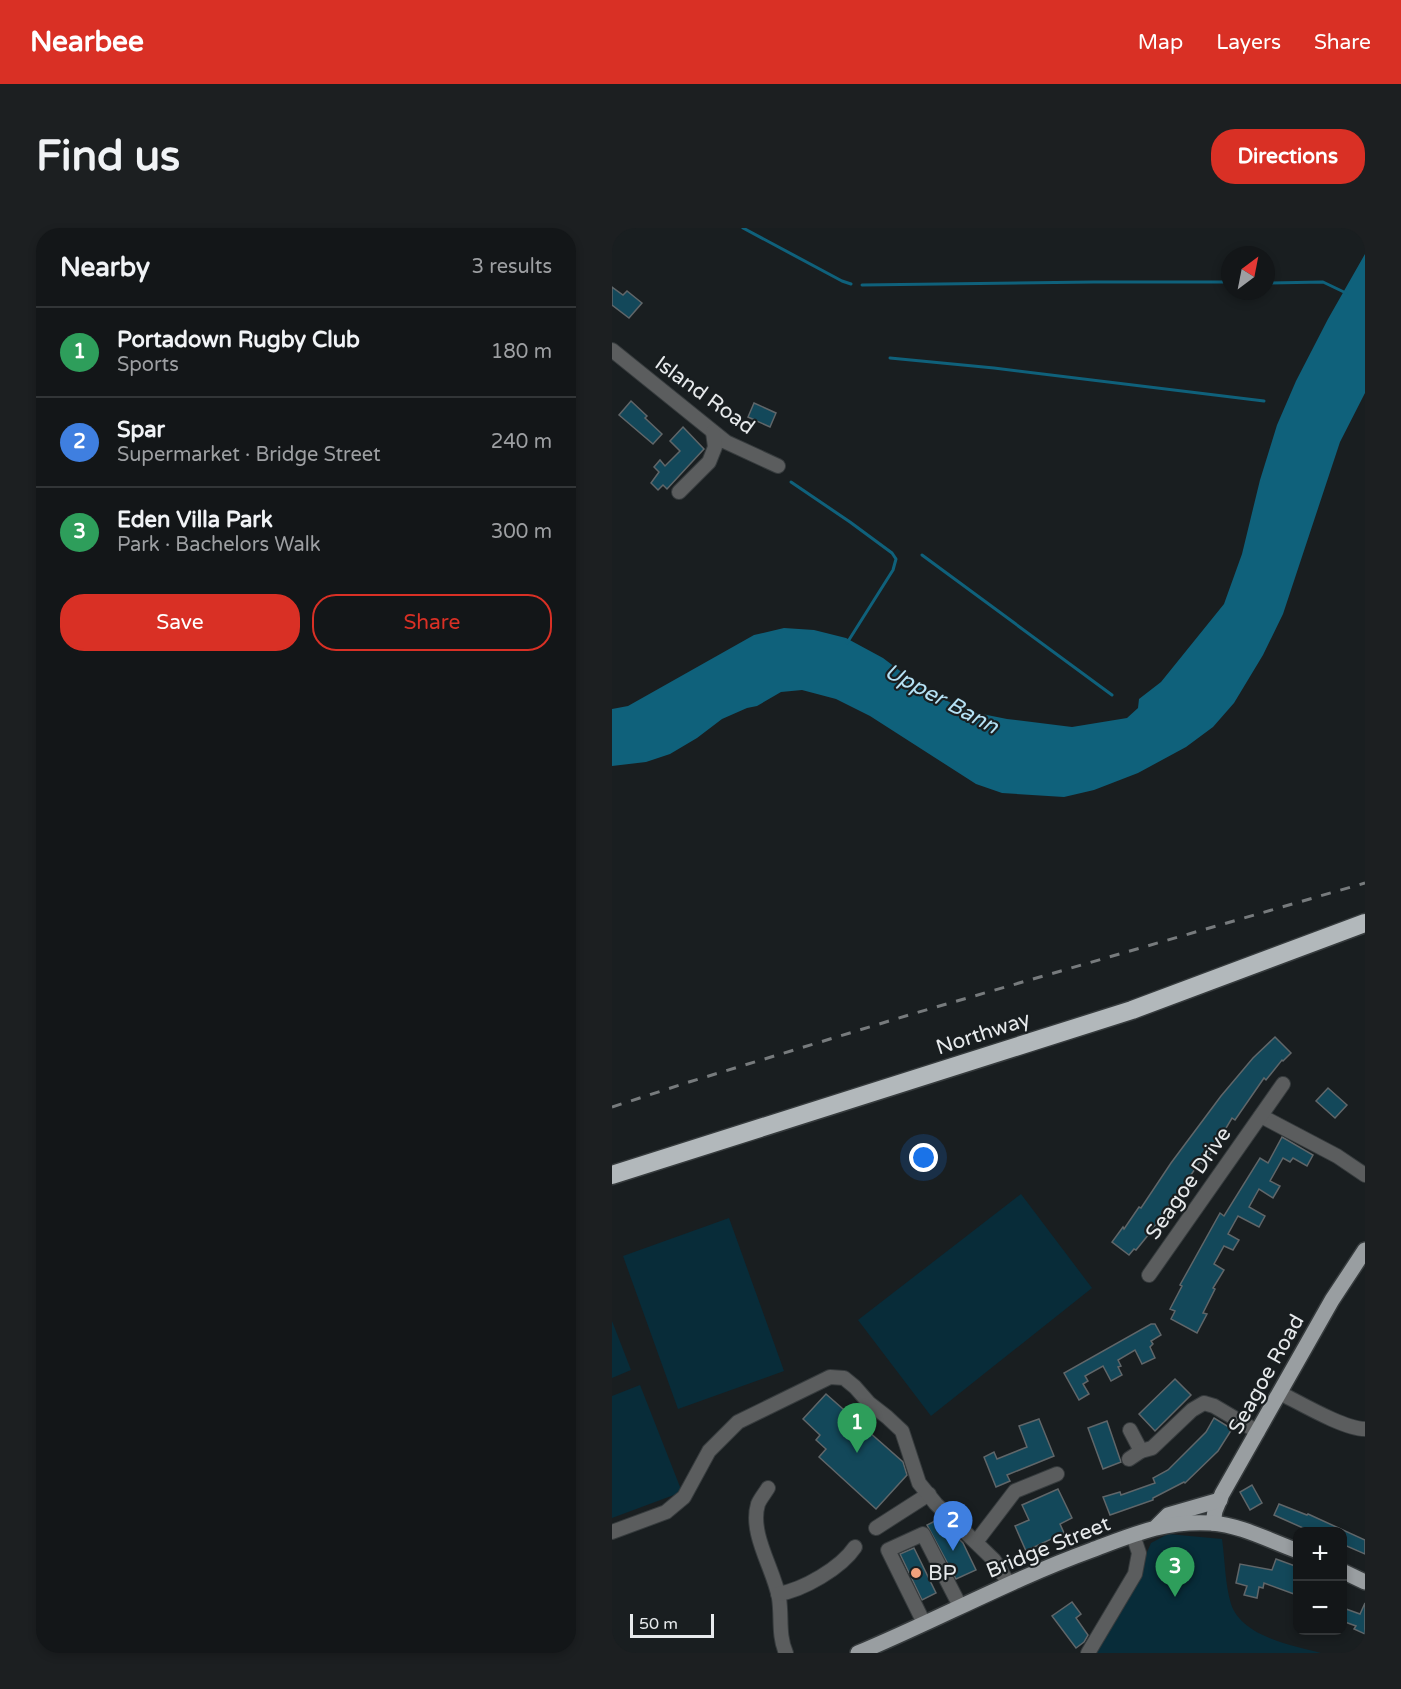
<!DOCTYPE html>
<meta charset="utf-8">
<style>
body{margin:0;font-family:"Varela Round",sans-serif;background:#1c1f21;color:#f1f3f6}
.controls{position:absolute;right:18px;bottom:18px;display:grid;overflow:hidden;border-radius:12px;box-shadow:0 3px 9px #0003}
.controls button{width:54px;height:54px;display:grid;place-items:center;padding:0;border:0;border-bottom:2px solid #323537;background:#131618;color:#f1f3f6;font:30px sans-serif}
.compass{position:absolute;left:609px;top:18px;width:54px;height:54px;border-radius:50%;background:#131618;box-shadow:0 3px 9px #0003;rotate:32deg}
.scale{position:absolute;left:18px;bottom:15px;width:84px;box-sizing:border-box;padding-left:6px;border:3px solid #e7eaec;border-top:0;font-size:16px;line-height:21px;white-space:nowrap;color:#e7eaec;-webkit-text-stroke:4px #191e20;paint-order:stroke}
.you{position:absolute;left:312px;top:930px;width:21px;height:21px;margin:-15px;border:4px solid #fff;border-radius:50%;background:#1a73e8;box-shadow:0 0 0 9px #1a73e833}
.badge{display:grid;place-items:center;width:39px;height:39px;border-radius:50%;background:#d93025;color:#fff;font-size:20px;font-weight:700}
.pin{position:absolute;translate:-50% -50px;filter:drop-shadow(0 2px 3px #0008)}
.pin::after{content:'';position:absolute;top:32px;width:21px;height:18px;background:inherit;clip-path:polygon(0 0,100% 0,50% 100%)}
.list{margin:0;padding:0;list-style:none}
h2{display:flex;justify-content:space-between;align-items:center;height:78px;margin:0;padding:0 24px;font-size:26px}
h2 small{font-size:20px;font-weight:400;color:#9d9fa2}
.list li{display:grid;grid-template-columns:39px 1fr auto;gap:18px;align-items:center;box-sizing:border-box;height:90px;padding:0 24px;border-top:2px solid #323537}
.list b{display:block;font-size:22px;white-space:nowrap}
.list p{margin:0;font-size:20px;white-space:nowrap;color:#9d9fa2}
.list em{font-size:20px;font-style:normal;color:#9d9fa2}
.actions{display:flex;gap:12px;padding:18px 24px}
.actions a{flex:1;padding:14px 0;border:2px solid #d93025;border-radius:24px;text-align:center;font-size:21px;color:#d93025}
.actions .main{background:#d93025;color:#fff}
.map{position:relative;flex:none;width:753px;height:1425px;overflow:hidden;border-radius:24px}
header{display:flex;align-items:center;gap:36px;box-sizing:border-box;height:84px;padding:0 30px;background:#d93025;color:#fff}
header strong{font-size:28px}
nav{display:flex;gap:33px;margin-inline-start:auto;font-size:21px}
.intro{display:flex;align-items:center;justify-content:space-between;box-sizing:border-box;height:144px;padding:0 36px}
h1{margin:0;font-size:42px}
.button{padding:15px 27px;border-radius:24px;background:#d93025;color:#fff;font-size:21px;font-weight:700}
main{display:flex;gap:36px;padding:0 36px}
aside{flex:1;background:#131618;border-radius:24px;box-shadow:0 3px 9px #0003}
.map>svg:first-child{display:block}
.green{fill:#082c39}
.water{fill:#0f617b}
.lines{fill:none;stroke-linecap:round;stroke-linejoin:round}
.stream{stroke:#0f617b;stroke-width:3}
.building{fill:#13485a;stroke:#606669;stroke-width:1.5}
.minor-casing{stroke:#363b3d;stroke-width:16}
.major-casing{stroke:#363b3d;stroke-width:18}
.highway-casing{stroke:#363b3d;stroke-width:21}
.minor{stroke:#5b5d5e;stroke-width:14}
.major{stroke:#999ea1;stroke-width:15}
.highway{stroke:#b2b8bb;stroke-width:18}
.rail{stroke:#777b7d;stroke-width:3;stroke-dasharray:10 10;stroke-linecap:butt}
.poi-dot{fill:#f1a17c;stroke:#191e20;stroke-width:2}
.labels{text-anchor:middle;stroke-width:4.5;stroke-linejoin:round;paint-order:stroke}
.street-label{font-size:21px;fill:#e7eaec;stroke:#191e20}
.poi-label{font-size:21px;fill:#e7eaec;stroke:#191e20;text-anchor:start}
.water-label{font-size:22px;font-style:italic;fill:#b6e2f5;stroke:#191e20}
</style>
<header>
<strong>Nearbee</strong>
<nav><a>Map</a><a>Layers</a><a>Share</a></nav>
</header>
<div class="intro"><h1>Find us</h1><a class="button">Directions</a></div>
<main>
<aside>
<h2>Nearby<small>3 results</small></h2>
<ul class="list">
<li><span class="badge" style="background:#2e9e5b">1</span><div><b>Portadown Rugby Club</b><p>Sports</p></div><em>180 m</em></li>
<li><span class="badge" style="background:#3f7fe0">2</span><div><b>Spar</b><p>Supermarket · Bridge Street</p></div><em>240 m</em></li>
<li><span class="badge" style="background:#2e9e5b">3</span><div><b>Eden Villa Park</b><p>Park · Bachelors Walk</p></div><em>300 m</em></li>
</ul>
<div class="actions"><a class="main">Save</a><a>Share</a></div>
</aside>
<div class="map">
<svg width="753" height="1425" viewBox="0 0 753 1425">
<rect width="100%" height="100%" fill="#191e20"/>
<g class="green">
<path d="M409,966L480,1060L319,1188L246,1092Z"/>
<path d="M117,990L172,1143L66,1181L11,1028Z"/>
<path d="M0,1093L19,1142L0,1150Z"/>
<path d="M28,1157L70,1264L0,1290V1168Z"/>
<path d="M556,1306L610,1311C613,1332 613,1356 619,1376C630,1409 680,1417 709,1425H476L529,1338L539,1315Z"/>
</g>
<path class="water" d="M753,26V165L728,214L671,386L651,427L622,475L601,499L574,519L526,545L482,562L452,569L390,565L364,556L258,488L224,471L190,462L169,464L145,478L135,480L110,491L85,510L58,526L34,534L0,538V481L16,478L142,407L172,400L202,402L234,410L271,430L312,461L355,483L395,491L460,499L515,490L526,480L527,471L549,454L612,376L630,326L648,252L665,197L684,153L716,91Z"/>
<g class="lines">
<g class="stream">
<path d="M131,0L230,53L239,56"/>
<path d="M654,55L711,54L734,65"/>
<path d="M250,57L482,54H618"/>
<path d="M278,130L382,140L652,173"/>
<path d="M179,254L238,294L280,325L284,331L281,342L235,415"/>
<path d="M310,327L500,467"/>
</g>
</g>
<g class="building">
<path d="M0,59L11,67L15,63L30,75L17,90L0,77Z"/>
<path d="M19,173L35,188L33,190L50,206L41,216L7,187Z"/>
<path d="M142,175L164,185L158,199L136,189Z"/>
<path d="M71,199L92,221L55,261L51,257L46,262L39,255L47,244L42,239L48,232L53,238L68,223L58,213Z"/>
<path d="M663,809L679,825L671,833L670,832L654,852L652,850L623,892L620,890L598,927L591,936L588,934L537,1006L524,1022L522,1021L517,1027L500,1014L511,999L512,1001L527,979L529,980L559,935L609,868L641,830Z"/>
<path d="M716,860L735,877L723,890L704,873Z"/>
<path d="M670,909L701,927L695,938L681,930L678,934L671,930L658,953L668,958L661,970L647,961L637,979L653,988L647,999L626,988L616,1006L627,1012L621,1022L612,1018L602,1036L612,1042L601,1060L603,1061L591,1085L595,1086L585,1105L559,1091L563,1083L558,1081L570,1058L568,1057L608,985L612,988L648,930L656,935Z"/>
<path d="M539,1096H543L549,1107L539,1113L541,1116L538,1119L543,1130L530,1136L523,1122L506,1132L509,1138L506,1139L510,1147L499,1153L491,1138L473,1148L476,1153L471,1156L477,1166L467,1172L452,1145Z"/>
<path d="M563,1151L579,1167L543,1203L527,1186Z"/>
<path d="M214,1166L291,1234L295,1247L264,1281L207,1229L214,1221L204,1212L208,1207L191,1191Z"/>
<path d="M602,1190L620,1201L606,1223L573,1255L572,1254L541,1270V1272L498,1287L491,1269L508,1264L509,1267L543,1255L541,1250L556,1242L594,1204Z"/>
<path d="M427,1191L442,1228L395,1247L398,1253L384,1259L372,1229L382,1224L385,1231L415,1219L407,1198Z"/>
<path d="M495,1193L509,1234L491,1241L476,1200Z"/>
<path d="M640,1257L650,1275L638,1282L628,1264Z"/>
<path d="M446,1261L460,1290L448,1296L452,1305L414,1323L403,1298L417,1292L410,1277Z"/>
<path d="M667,1276L695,1287L696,1286L753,1312V1326L730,1316V1304H700L662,1287Z"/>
<path d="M327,1291L351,1315L364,1342L344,1351L315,1297Z"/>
<path d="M302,1320L324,1365L310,1372L288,1326Z"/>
<path d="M664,1331L686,1339V1356L682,1366L652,1355L651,1360L647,1359L645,1370L632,1367L635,1358L624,1355L628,1336L660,1342Z"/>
<path d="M460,1374L469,1386L464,1390L476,1407L472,1414L464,1420L440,1388Z"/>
<path d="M753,1375V1406L742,1401L744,1398L730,1393V1382L733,1383L734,1381L748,1386Z"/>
</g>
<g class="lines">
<g class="minor-casing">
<g id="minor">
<path d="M0,122L114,214L166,238"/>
<path d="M67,264L97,234L103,219L101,204"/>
<path d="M649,888L725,928L753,947"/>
<path d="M537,1047L671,856"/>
<path d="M668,1165C688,1175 732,1201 753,1201"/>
<path d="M518,1202L529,1223"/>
<path d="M517,1231L529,1223L540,1220L580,1182L592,1175L602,1178L646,1204"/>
<path d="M156,1260C153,1265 148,1271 146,1276C137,1306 162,1341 167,1370C170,1389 166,1407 174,1425"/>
<path d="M264,1300L317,1266"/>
<path d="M0,1304L54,1284L72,1269L97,1223L126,1194L218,1149L232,1150L243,1159L257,1175L275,1189L290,1203L307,1255L324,1276L382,1332L397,1356"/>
<path d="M364,1314L403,1263L445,1246"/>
<path d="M166,1366C191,1362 229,1340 243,1319"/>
<path d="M312,1395L276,1322L311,1306L348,1378"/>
<path d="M476,1425L523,1346L527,1325L521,1307"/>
</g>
</g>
<g class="major-casing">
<g id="major">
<path d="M601,1295L603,1283L610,1266L720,1072L753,1022"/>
<path d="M545,1298L556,1287L608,1272"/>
<path d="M730,1343L753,1354"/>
<path d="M246,1425C325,1392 400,1351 480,1322C520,1307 554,1292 599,1295C629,1297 658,1313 686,1323"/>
</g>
</g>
<g class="highway-casing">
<path id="highway" d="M0,947L520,782L753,695"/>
</g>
<use href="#minor" class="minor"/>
<use href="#major" class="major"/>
<use href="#highway" class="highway"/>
<path class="rail" d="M0,879L77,854L300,786L753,655"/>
</g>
<circle class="poi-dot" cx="304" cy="1345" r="6"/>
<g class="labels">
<g class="street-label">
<text transform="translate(93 167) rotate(36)" y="7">Island Road</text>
<text transform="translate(371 805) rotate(-18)" y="7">Northway</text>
<text transform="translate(576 955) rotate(-55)" y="7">Seagoe Drive</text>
<text transform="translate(654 1146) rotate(-61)" y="7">Seagoe Road</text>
<text transform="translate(436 1319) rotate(-22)" y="7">Bridge Street</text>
</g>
<g class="poi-label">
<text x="316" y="1352">BP</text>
</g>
<g class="water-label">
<text transform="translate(330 470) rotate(28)" y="8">Upper Bann</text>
</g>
</g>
</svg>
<div class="controls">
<button>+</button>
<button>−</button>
</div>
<svg class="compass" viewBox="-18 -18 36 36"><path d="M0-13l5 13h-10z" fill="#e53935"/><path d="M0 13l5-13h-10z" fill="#9d9fa2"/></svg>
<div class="scale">50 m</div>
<div class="you"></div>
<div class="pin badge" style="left:245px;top:1225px;background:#2e9e5b">1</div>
<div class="pin badge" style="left:341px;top:1323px;background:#3f7fe0">2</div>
<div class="pin badge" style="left:563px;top:1369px;background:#2e9e5b">3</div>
</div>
</main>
